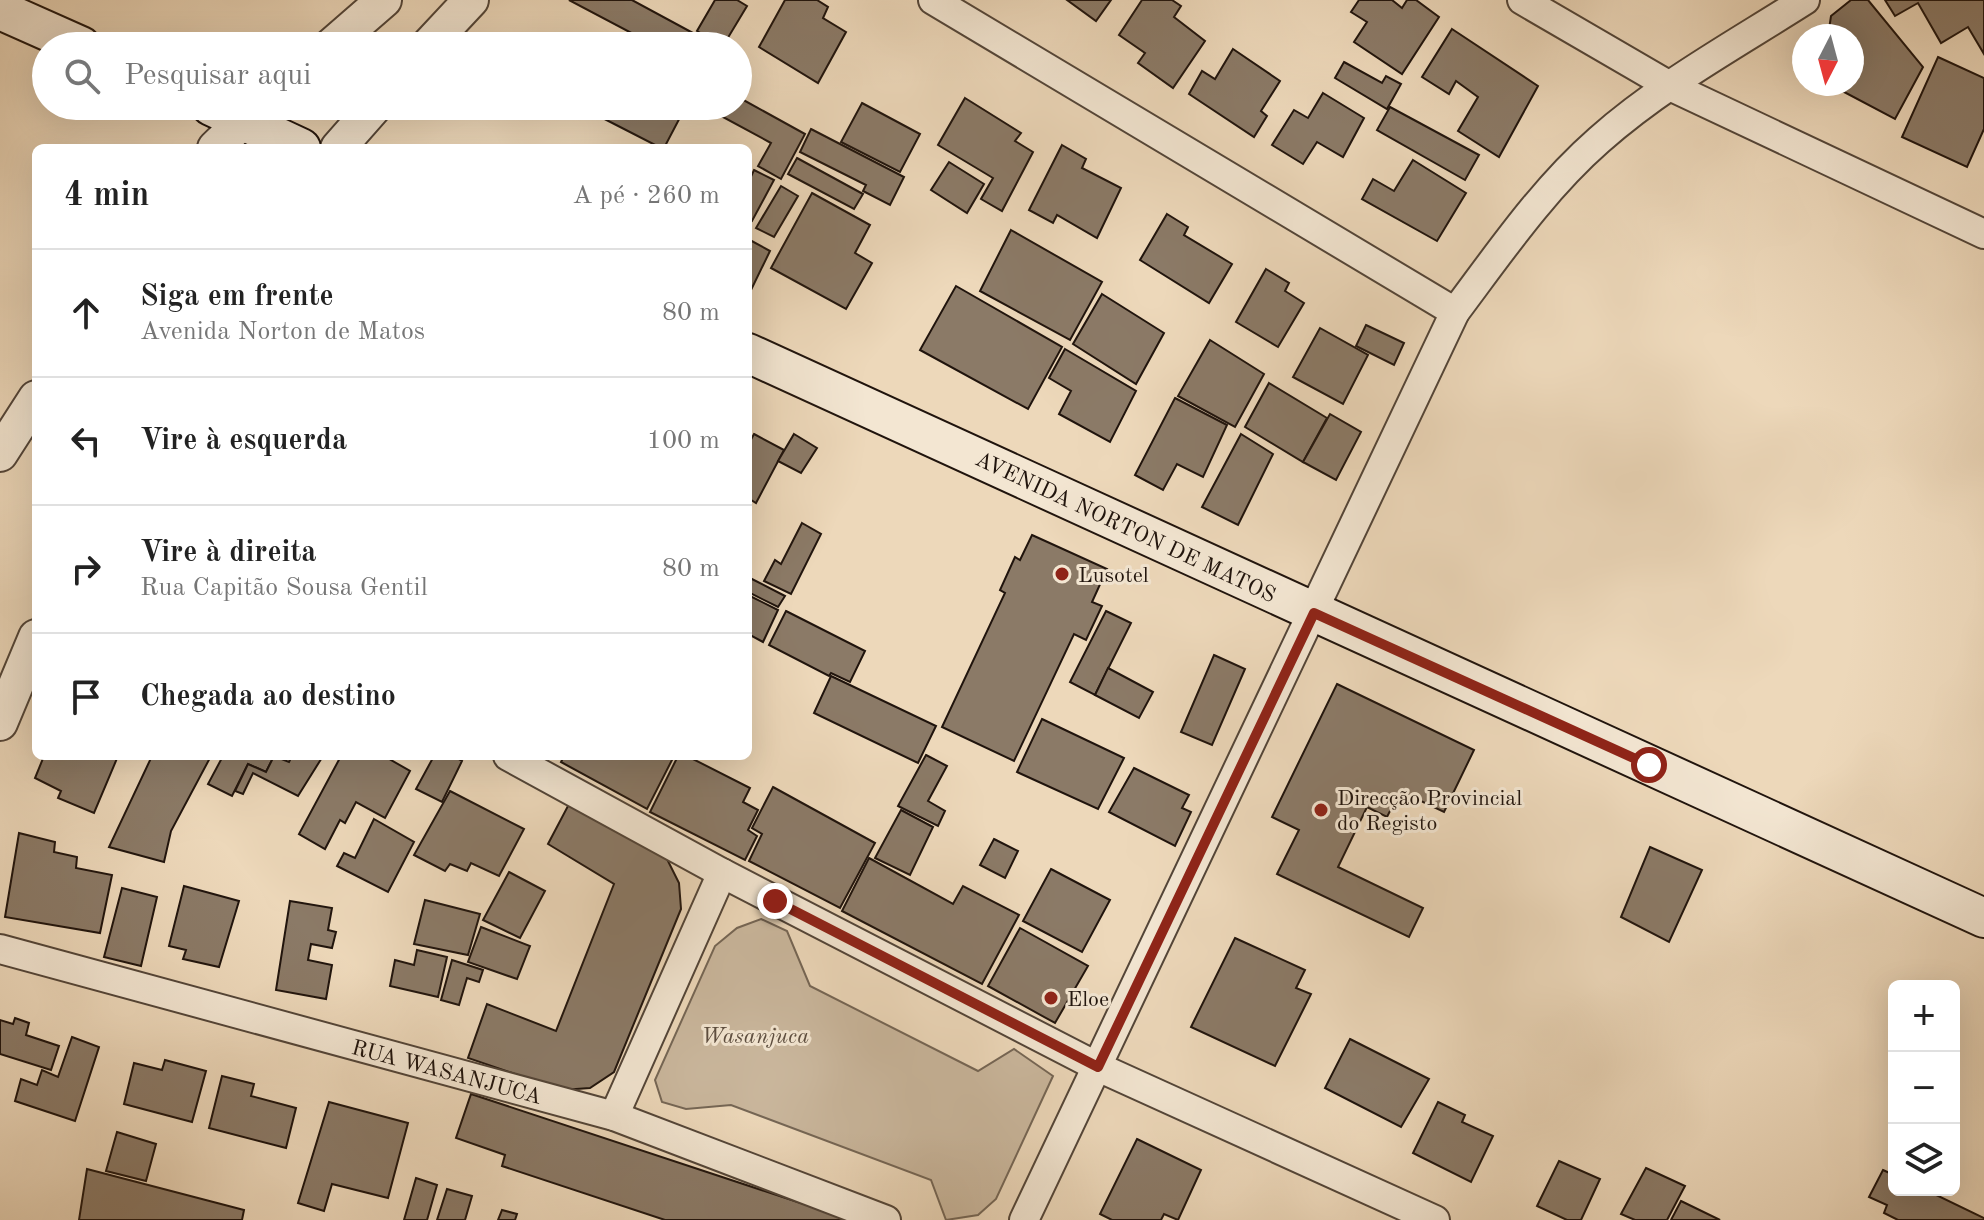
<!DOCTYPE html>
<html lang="pt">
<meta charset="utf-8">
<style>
body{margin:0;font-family:"Old Standard TT",serif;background:#f6f6f6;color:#222}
.controls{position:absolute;right:24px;bottom:24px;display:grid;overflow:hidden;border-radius:12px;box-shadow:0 8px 32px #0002}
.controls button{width:72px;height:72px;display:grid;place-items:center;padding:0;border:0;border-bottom:2px solid #e0e0e0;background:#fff;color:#222;font:40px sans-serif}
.compass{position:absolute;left:1792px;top:24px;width:72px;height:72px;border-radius:50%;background:#fff;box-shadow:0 8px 32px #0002;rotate:186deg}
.stop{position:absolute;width:24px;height:24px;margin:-18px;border:6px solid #8f2418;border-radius:50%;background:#fff}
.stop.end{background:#8f2418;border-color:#fff;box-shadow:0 2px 8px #0008}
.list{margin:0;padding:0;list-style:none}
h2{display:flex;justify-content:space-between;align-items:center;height:104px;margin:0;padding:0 32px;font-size:34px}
h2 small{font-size:26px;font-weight:400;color:#767676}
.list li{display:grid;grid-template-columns:52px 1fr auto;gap:24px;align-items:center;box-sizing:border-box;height:128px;padding:0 32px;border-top:2px solid #e0e0e0}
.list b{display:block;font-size:30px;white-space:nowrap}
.list p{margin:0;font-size:26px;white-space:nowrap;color:#767676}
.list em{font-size:26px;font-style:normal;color:#767676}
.icon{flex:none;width:44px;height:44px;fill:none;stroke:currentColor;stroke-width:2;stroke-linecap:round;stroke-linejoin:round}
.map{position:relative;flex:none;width:1984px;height:1220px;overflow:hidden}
.search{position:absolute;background:#fff;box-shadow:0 8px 32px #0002;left:32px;top:32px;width:720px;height:88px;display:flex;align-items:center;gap:20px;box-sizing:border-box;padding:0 28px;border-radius:44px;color:#767676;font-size:30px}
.panel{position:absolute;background:#fff;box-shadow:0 8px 32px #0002;left:32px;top:144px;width:720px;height:616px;border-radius:12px}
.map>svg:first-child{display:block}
.green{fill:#cab79d;stroke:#756655;stroke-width:2}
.building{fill:#8b7a67;stroke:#20140d;stroke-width:2}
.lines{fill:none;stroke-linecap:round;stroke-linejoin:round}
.minor-casing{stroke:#534538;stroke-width:32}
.tertiary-casing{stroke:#534538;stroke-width:38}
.secondary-casing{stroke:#20140d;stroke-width:42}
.minor{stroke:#f3e6d2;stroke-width:28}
.tertiary{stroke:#f3e6d2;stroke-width:34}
.secondary{stroke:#f3e6d2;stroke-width:38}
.route{stroke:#8f2418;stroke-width:10}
.poi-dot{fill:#8f2418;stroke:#f3e6d2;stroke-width:3}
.labels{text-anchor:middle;stroke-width:6;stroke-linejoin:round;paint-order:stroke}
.street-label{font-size:22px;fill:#20140d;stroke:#f3e6d2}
.poi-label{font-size:22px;fill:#20140d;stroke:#f3e6d2;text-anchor:start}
.park-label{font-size:22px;font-style:italic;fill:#5c4d3f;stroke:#f3e6d2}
</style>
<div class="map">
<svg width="1984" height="1220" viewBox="0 0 1984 1220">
<rect width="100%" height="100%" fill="#edd8ba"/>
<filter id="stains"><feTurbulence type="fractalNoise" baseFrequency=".0025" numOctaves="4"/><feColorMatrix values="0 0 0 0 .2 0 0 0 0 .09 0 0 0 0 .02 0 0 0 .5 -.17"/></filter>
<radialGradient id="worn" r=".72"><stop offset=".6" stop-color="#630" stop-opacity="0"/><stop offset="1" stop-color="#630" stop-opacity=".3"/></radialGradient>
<path class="green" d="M761,919L787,931L810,986L978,1071L1014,1049L1053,1076L996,1199L978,1215L946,1220L931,1180L731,1105L686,1109L662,1102L655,1080L715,946L737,928Z"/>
<g class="building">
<path d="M569,0H632L717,46H656Z"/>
<path d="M715,0H737L747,6L723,46L697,31Z"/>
<path d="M785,0H817L828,7L823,18L846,32L818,83L759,47Z"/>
<path d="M1067,0H1111L1096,21Z"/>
<path d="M1142,0H1172L1181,6L1174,17L1205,41L1173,88L1138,63L1145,53L1119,35Z"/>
<path d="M1359,0H1392L1402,8L1407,0H1416L1439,17L1402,74L1354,42L1367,22L1351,12Z"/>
<path d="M1851,0H1868L1923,67L1895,119L1829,84H1852V36H1828L1831,16Z"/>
<path d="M1885,0H1984V54L1968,27L1941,43L1918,3L1895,16Z"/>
<path d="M1452,29L1538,86L1499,157L1458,131L1478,97L1456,81L1449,94L1422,77Z"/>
<path d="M1233,49L1280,81L1261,111L1267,116L1254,137L1189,94L1202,71L1215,79Z"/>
<path d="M1938,57L1984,78V129L1967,167L1902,137Z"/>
<path d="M1344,62L1382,83L1386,76L1401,84L1387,109L1335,78Z"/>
<path d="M1323,93L1364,118L1343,157L1317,142L1303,164L1272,145L1294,110L1308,118Z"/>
<path d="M738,97L805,134L781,179L758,166L771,143L710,110L712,106H738Z"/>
<path d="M965,98L1021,133L1015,141L1033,152L1002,211L981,199L993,178L938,145Z"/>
<path d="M862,103L920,134L900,172L841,142Z"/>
<path d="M587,106H686L664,148H661L585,109Z"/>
<path d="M1390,107L1479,155L1465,180L1377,130Z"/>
<path d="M811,129L904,177L890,205L863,191L866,185L800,152Z"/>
<path d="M1062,145L1086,159L1082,168L1121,188L1097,238L1057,215L1053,223L1029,210Z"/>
<path d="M797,158L863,194L854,209L788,174Z"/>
<path d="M1413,160L1466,193L1437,241L1362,199L1373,179L1394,191Z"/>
<path d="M949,162L984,184L967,213L931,190Z"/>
<path d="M754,170L774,180L752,221L748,219V183Z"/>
<path d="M781,186L798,196L774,237L756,228Z"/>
<path d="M812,193L870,225L855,253L872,263L846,309L771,268Z"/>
<path d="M1167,214L1188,227L1184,235L1232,264L1209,303L1140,260Z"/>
<path d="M1011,230L1102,282L1070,340L980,291Z"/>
<path d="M748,239L770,251L751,290L748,288Z"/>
<path d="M1266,269L1289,283L1285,291L1304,303L1278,347L1236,322Z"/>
<path d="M956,286L1062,347L1028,409L920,350Z"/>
<path d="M1102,294L1164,333L1136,384L1073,344Z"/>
<path d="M1366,325L1404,343L1394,365L1356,346Z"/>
<path d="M1320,328L1368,355L1343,404L1293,377Z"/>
<path d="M1210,340L1264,374L1235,427L1178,396Z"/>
<path d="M1065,349L1136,391L1110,442L1059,414L1071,391L1049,378Z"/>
<path d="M1269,383L1327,418L1303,462L1245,427Z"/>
<path d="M1175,398L1227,425L1203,477L1177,464L1163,490L1135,475Z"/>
<path d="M1330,414L1361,432L1336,480L1303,462Z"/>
<path d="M754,434L784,450L756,503L748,498V445Z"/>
<path d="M794,434L817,448L801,473L778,461Z"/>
<path d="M1241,434L1273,454L1238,525L1202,507Z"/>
<path d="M802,523L821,534L791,594L764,581L775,560L781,564Z"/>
<path d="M1032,535L1107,569L1092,602L1102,606L1086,640L1074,634L1014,761L942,727L1005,593L1000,590L1015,557L1020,560Z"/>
<path d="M748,577L785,596L778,607L748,592Z"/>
<path d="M748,595L778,610L763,642L748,634Z"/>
<path d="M786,611L865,651L850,682L831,673L829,676L769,645Z"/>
<path d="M1106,611L1131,623L1095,695L1070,682Z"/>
<path d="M1214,655L1245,669L1212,745L1181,732Z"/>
<path d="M1108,668L1153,692L1139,718L1095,695Z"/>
<path d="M831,676L936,726L918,763L814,713Z"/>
<path d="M1337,684L1474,750L1444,812L1400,791L1387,817L1367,807L1338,867L1423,908L1409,937L1277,874L1299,830L1272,817Z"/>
<path d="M1042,719L1124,758L1098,809L1017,772Z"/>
<path d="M926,755L947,766L928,801L945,811L938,826L898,806Z"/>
<path d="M44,756H118L94,813L58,798L61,791L35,778Z"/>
<path d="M152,756H211L171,831L164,862L109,847Z"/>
<path d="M223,756H274L266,772L248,764L232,796L208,784Z"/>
<path d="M274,756L289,762L292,756H323L298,796L253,773L243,794L235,791L248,764L266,772Z"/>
<path d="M341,756H384L410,771L385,818L356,802L345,823L340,820L325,849L299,834Z"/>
<path d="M434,756H453L462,761L442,802L416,789Z"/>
<path d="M564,756H674L647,809L561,762Z"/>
<path d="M678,756H687L750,788L743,802L758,810L748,830L757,836L745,860L650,812Z"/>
<path d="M1134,768L1189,795L1182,808L1191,812L1175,846L1109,812Z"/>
<path d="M773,787L875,843L840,908L749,861L762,834L752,828Z"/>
<path d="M450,791L524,829L499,876L471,863L467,871L450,864L445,871L414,855Z"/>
<path d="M569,804L666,857L679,883L681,909L614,1072L590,1088L562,1090L468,1058L487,1004L556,1031L614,884L548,844Z"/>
<path d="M901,810L933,827L910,875L875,858Z"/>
<path d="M374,819L414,842L388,892L337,866L344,853L355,858Z"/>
<path d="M19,833L55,842L54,852L77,857L76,868L112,875L100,933L5,917Z"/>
<path d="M994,839L1018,851L1005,878L980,865Z"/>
<path d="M1650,847L1702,870L1669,942L1621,917Z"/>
<path d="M869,858L953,904L963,886L1019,915L982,984L842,911Z"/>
<path d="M1051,869L1110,900L1082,952L1023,921Z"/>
<path d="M509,872L545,891L520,938L483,920Z"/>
<path d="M184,886L239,901L219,967L183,959L186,950L169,946Z"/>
<path d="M122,888L157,897L141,966L104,957Z"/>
<path d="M425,900L480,914L468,955L414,944Z"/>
<path d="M290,901L332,908L328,930L336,932L332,948L311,944L308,960L332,965L326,999L276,990Z"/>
<path d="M481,927L530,946L517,979L468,962Z"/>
<path d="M1020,928L1088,966L1055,1023L988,986Z"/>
<path d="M1235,938L1305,970L1296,988L1311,994L1275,1066L1191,1027Z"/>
<path d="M417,950L447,957L438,997L390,986L395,960L414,965Z"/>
<path d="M452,960L483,970L479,982L467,978L459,1005L441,1000Z"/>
<path d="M15,1018L29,1023L26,1035L59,1046L51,1070L0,1054V1020L13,1024Z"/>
<path d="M72,1037L99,1047L75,1121L15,1101L21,1079L37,1085L42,1070L58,1077Z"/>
<path d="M1350,1039L1429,1079L1401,1127L1325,1088Z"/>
<path d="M165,1060L206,1071L192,1122L124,1104L134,1063L162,1070Z"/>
<path d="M222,1076L254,1084L251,1096L296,1108L286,1148L209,1128Z"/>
<path d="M471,1094L852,1220H665L502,1166L505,1155L456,1138Z"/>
<path d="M329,1102L408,1123L388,1198L332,1184L324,1211L298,1203Z"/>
<path d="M1438,1102L1465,1115L1462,1122L1493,1136L1471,1182L1413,1153Z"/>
<path d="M117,1132L156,1144L146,1181L106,1171Z"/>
<path d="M1137,1139L1201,1170L1178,1220L1164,1214L1161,1220H1112L1100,1214Z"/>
<path d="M1559,1161L1600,1179L1581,1220H1567L1537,1206Z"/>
<path d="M1646,1168L1685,1186L1667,1220H1635L1621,1214Z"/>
<path d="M87,1169L244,1210L242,1220H79Z"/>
<path d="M1883,1170L1894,1175V1190H1926L1984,1218V1220H1898L1884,1213L1887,1205L1869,1197Z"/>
<path d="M416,1178L437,1185L427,1220H404Z"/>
<path d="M447,1189L472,1196L465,1220H437Z"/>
<path d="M1681,1201L1720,1220H1671Z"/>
<path d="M502,1210L517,1214L515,1220H498Z"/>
</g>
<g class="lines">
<g class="minor-casing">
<g id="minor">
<path d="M933,0L1455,312"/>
<path d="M1522,0L1670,86L1984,234"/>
<path d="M508,756L722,873L1098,1067L1435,1220"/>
<path d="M0,949L614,1116L886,1220"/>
<path d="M614,1116L722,873"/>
<path d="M1024,1220L1455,312C1500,252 1543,189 1599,140C1661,85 1736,44 1805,0"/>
</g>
</g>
<g class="tertiary-casing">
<g id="tertiary">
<path d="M331,46L384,0"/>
<path d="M428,46L471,0"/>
<path d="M215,148L258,106"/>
<path d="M338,148L375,106"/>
<path d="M0,454L36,398"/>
<path d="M0,723L36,637"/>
</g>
</g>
<g class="secondary-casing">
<g id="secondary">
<path d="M0,10L81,46"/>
<path d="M211,106L301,148"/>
<path d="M748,353L1984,918"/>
</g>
</g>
<use href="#minor" class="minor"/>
<use href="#tertiary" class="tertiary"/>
<use href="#secondary" class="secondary"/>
</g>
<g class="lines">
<path class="route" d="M775,901L1098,1067L1314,613L1649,765"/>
</g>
<g class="poi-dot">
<circle cx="1062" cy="574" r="8"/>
<circle cx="1321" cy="810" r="8"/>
<circle cx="1051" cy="998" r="8"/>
</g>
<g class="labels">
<g class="street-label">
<text transform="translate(1126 526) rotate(25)" y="8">AVENIDA NORTON DE MATOS</text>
<text transform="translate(447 1071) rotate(15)" y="8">RUA WASANJUCA</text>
</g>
<g class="poi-label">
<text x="1078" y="582">Lusotel</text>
<text x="1337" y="805">Direcção Provincial<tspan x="1337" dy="25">do Registo</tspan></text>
<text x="1067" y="1006">Eloe</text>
</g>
<g class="park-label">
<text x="755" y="1043">Wasanjuca</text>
</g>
</g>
<rect width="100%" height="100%" filter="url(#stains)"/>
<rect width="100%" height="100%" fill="url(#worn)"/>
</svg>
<div class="controls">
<button>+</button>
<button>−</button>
<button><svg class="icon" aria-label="layers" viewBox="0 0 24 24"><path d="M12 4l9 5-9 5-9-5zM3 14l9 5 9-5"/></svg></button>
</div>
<svg class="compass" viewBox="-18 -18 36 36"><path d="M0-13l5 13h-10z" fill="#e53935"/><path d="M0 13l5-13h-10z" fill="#767676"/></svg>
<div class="stop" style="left:1649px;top:765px"></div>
<div class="stop end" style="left:775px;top:901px"></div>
<div class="search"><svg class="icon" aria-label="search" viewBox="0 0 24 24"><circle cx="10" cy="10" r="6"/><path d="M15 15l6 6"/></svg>Pesquisar aqui</div>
<section class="panel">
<h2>4 min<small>A pé · 260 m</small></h2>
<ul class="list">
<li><svg class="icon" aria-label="ahead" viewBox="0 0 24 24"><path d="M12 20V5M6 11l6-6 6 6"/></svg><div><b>Siga em frente</b><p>Avenida Norton de Matos</p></div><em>80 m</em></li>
<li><svg class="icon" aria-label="left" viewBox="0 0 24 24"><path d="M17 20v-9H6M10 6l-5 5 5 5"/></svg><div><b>Vire à esquerda</b></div><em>100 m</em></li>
<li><svg class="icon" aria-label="right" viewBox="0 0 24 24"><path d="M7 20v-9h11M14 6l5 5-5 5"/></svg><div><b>Vire à direita</b><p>Rua Capitão Sousa Gentil</p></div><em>80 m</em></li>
<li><svg class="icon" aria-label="arrive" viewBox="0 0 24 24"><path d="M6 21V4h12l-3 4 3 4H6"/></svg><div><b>Chegada ao destino</b></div></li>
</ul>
</section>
</div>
